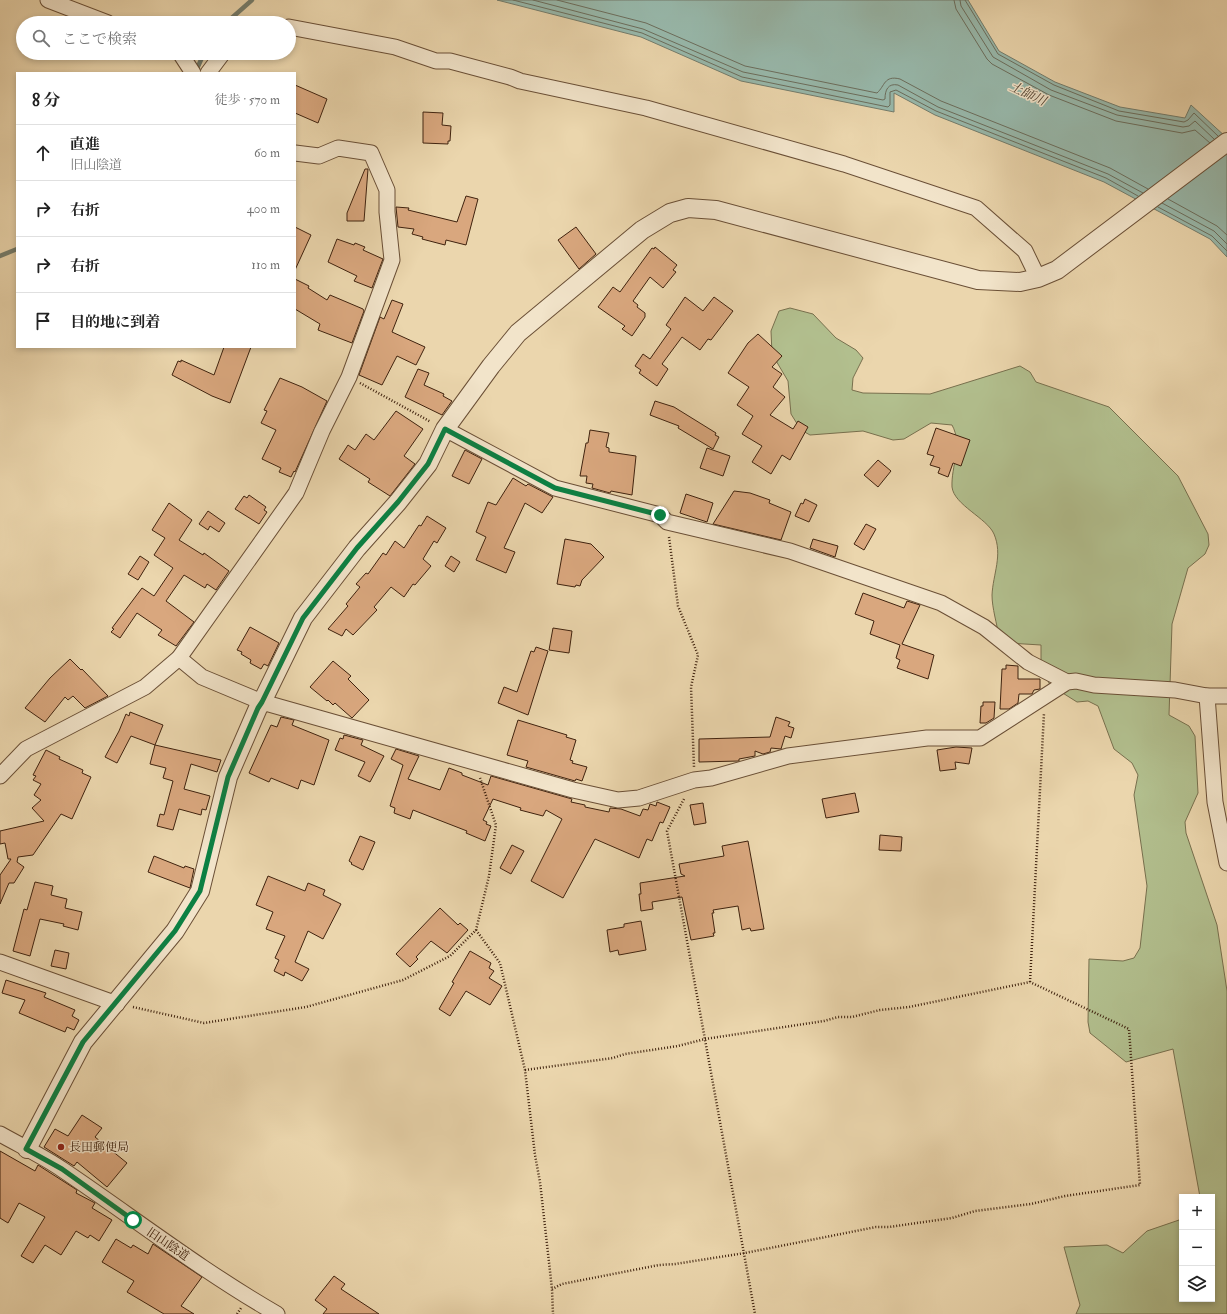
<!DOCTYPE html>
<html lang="ja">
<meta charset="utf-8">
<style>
body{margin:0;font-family:"IM FELL Double Pica","Noto Serif JP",serif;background:#f6f6f6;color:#222}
.controls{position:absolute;right:12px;bottom:12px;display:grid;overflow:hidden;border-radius:0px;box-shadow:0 2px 6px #0003}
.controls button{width:36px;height:36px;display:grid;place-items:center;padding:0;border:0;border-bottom:1px solid #e0e0e0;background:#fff;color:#222;font:20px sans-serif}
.stop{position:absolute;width:12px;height:12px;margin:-9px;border:3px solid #0b8043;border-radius:50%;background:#fff}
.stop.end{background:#0b8043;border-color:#fff;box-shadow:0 1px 4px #0008}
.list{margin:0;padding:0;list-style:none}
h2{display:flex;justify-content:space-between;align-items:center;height:52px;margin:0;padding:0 16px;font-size:17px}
h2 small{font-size:13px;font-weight:400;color:#767676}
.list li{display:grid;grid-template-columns:26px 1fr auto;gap:12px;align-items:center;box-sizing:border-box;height:56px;padding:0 16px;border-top:1px solid #e0e0e0}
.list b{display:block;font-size:15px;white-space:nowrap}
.list p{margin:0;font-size:13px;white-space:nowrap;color:#767676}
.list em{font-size:13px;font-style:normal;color:#767676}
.icon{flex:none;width:22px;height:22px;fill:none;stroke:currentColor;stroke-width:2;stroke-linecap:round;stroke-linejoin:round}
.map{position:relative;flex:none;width:1227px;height:1314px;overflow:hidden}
.search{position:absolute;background:#fff;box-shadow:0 2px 6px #0003;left:16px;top:16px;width:280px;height:44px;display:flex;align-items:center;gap:10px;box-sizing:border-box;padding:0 14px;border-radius:22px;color:#767676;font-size:15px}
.panel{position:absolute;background:#fff;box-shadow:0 2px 6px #0003;left:16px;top:72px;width:280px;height:276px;border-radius:0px}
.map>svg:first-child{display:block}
.green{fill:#b2bf8e;stroke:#78704e}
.water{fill:#98b9ac;stroke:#747d6d}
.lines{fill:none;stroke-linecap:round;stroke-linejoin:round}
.shore{stroke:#6c6e5d;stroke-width:1}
.stream{stroke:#747d6d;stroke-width:4.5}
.building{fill:#d9a77e;stroke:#3f220e}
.minor-casing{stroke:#6a4f36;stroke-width:17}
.tertiary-casing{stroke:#6a4f36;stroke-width:20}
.path{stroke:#3f220e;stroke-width:2.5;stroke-dasharray:1 2;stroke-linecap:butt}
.minor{stroke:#f2e4ca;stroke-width:15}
.tertiary{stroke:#f2e4ca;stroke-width:18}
.route{stroke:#0b8043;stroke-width:5}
.poi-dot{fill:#8f2418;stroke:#f2e4ca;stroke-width:1.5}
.labels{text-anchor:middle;stroke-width:3;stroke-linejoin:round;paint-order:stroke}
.poi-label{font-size:12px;fill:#3f220e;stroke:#f2e4ca;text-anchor:start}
.street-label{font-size:12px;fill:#3f220e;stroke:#f2e4ca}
.water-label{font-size:13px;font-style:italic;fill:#554836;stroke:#f2e4ca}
</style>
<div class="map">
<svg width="1227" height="1314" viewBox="0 0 1227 1314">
<rect width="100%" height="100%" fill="#ebd6ad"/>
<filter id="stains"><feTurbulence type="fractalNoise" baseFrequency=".005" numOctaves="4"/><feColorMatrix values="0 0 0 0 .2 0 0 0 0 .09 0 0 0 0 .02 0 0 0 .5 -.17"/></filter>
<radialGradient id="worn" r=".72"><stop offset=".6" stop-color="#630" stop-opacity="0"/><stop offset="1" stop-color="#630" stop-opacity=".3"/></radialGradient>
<path class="green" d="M790,308L813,314L836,338L856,350L863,358L853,378L852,390L863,393L930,394L1020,366L1030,372L1036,382L1109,407L1178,476L1208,534L1209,545L1205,554L1188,568L1172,624L1169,715L1189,726L1195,736L1198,793L1185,822L1186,833L1217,925L1227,991V1314H1076L1080,1305L1064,1247L1107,1245L1123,1253L1147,1231L1182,1219V1299H1212V1197H1200L1173,1049L1126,1062L1090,1033L1088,1022L1089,959L1123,961L1134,958L1140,948L1147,886L1134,795L1138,775L1132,763L1114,749L1098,706L1088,701L1077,702L1050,685L1041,667V645L1008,643L999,637C997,624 992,608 992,595C993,574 1003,555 994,534C987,518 954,505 952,487C951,466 963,445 952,425L931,423L904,439L893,440L863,431L810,435L801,430L791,414L788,381L772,354L771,331L779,311Z"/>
<path class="water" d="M497,0H968L999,51L1055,82L1120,107L1185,118L1191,105L1227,138V257L1210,239L1104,182L935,115L894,93V112L741,81L641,37Z"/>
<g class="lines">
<g class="shore">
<path d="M513,0L642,33L742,77L888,107L890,105V92L896,90L936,111L1106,178L1138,196"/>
<path d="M533,0L643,29L743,72L883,100L885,99C885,90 888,83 898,85L938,107L1108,174L1143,193"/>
<path d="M557,0L646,23L745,66L877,93C885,86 884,75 900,79L941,101L1110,168L1148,189"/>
<path d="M954,0L956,9L987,59L992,64L1049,95L1116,121L1182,133L1195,130L1210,143"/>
<path d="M960,0L961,6L993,57L1051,90L1117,115L1183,127L1189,126L1195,121L1214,139"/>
<path d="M965,0L998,54L1054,85L1119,111L1184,122L1188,120L1194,113L1218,136"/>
<path d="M1168,199L1217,226L1227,235"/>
<path d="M1162,203L1214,231L1227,244"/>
<path d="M1158,207L1212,236L1227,251"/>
</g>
<g class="stream">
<path d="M226,23L252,0"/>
<path d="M196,71L204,53"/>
<path d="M0,256L17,249"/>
</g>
</g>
<g class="building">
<path d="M295,85L327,99L318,123L295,113Z"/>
<path d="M423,112L443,113L442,125L451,126L450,141H448V144L423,143Z"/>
<path d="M365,169H368L364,221H347V213Z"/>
<path d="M466,196L478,199L466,245L446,240L445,245L422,239L423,237L412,234L414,229L398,227L396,207L409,208L408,210L457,222Z"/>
<path d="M295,227L311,235L295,270Z"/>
<path d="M576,227L596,254L579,269L558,240Z"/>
<path d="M337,239L354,245L355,243L365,247L363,250L383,259L372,288L354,281L357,276L328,262Z"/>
<path d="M655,247L677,265L673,270L676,272L663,288L650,277L633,301L638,305L637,307L645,313V317L632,336L622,329L625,326L598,307L613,287L620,292L652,248L654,249Z"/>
<path d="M295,279L309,286L308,288L327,300L330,295L363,309L364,311L352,343L318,330L320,324L295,309Z"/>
<path d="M685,297L703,311L714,297L733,311L711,340L708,339L700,350L682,337L662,364L668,369L657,386L639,373L641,370L635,366L643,354L650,359L671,329L666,325Z"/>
<path d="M392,300L403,304L392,332L425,347L416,365L397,356L382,385L359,375L380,317L384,319Z"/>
<path d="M758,334L782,356L772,367L782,374L773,387L785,397L770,415L793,429L798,421L808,427L790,460L782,455L771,474L752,462L762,446L742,434L753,416L737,405L749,387L728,373L748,343Z"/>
<path d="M224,347H251L230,403L212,396L172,375L178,361L181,362V360L214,375Z"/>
<path d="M418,369L429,373L424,385L444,394L443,396L452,401L442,415L405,397Z"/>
<path d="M280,378L302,387L327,401L295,472L294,471L291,477L279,472L281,468L262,459L276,430L261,423L267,411L264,410Z"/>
<path d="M655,401L674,407L716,433L715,435L719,437L713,449L678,428L679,426L650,415Z"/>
<path d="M396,411L423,429L404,456L415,464L390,496L368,482L370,479L339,459L348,445L355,450L366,434L374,440Z"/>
<path d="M936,428L970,440L961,466L953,463L948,477L938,473L940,468L930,465L934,456L927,454Z"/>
<path d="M590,430L609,433L606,447L609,448V452L636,456L632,495L611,491L610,493L592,488L593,484L586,483L587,476H580L586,443H588Z"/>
<path d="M707,448L730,456L723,476L700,468Z"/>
<path d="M465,450L482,459L469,484L452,476Z"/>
<path d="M878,460L891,471L878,487L864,475Z"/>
<path d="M513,478L526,486L528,484L553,497L542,513L525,503L504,548L515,552L506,573L476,560L486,537L476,532L488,502L496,505Z"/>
<path d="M734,491L750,493L770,500L769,503L791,512L781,540L713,524Z"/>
<path d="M686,494L713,503L707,522L680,513Z"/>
<path d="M249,495L266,507L264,510L267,512L259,524L235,509L244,496L247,498Z"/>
<path d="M805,499L817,505L809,522L795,516L801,503L803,504Z"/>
<path d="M169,503L192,520L179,540L203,555L204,553L229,571L216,590L207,584L205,588L184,575L166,601L194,622L176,646L158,635L162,630L137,613L120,638L111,632L114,629L112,628L142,588L154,596L173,568L154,555L165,538L152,530Z"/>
<path d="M208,511L225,523L219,532L210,526L208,530L199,524Z"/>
<path d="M427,516L446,528L437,543L434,541L423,559L431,566L415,585L413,584L404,597L391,587L374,607L377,610L353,635L346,629L342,636L328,629L348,606L346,604L360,587L356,584L366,573L368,574L383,553L386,555L395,541L404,548L419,525L421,526Z"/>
<path d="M866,524L876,529L864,550L854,544Z"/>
<path d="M565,539L591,544L604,557L582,580L580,586L576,585L575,587L557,584Z"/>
<path d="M813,539L838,546L835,557L810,548Z"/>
<path d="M140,556L149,562L138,580L128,574Z"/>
<path d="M451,556L460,562L454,572L445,566Z"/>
<path d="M863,593L904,608L907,601L920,605L902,644L934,655L928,679L897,668L900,660L896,658L900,645L870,634L874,621L855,614Z"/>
<path d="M250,627L279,643L268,666L264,664L261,669L250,663L251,660L241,654L242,652L237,650Z"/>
<path d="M553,628L572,631L569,653L549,650Z"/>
<path d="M536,647L548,651L528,715L498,703L504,687L517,692L531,651L534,652Z"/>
<path d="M70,659L81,670L82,669L108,696L85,708L73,696L68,700L65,697L45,722L25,708L50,678Z"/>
<path d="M333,661L351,676L348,679L369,700L352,718L335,703L333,705L328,700L327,701L310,687Z"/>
<path d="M1006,665L1018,666V679H1040V689L1034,690L1032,694H1019L1018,703L1009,709H1000L1002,669H1006Z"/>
<path d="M983,702H995L994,718L986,723H980L981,706H983Z"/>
<path d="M130,712L163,725L155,745L131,736L117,763L105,757L119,731L126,714L129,716Z"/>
<path d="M281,717L294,720L292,725L329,740L314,785L301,780L298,789L271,778L269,782L249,773L271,725L277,727Z"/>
<path d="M776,717L790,722L788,726L794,728L791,738L785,736L781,749L771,748L770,752L763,754L755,751V756L739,759V761L699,762V739L770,737Z"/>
<path d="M518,720L567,735L566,737L576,740L570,760L573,761L572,763L587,767L582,781L576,779L575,781L526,767L528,761L507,755Z"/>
<path d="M344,735L363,740L361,745L384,756L370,782L358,776L365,762L335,750L340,738L343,739Z"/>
<path d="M155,745L221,760L217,772L191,764L184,789L210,796L206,810L202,809L201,815L179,809L173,830L157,826L160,814L164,815L173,781L163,778L166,768L150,764Z"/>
<path d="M956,747L972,748L969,764L955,762L956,769L940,771L937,750Z"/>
<path d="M396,749L419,756L408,779L440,790L449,768L462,773V775L488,785L491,776L572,799L571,802L585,805V807L609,812L610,808L621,809L640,816L643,809L648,810L650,804L656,806L657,802L670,807L663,823L660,822L652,841L647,839L639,858L595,839L563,898L531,881L562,819L546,810L543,816L520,810L521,808L493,799L483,820L487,822L486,824L491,826L485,841L466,833L467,831L413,810L410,819L394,813L395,808L390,806L403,765L391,759Z"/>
<path d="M46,750L60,757L59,759L83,770L82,773L91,777L72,819L61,814L33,855L18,857L17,862L24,867L14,883H9L0,904V875L11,859H8L5,843L0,844V831L44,821L32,808L41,800L34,795L41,784L33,780L36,776L33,775Z"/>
<path d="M855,793L859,812L826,818L822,799Z"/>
<path d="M703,803L706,823L694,825L690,805Z"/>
<path d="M880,835L902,837L901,851L879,850Z"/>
<path d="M360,836L375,842L363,870L351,864L352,863L349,861Z"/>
<path d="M748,841L764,929L751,931L750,928L742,930L738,906L713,910L714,913H712L715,933H713L714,936L691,940L682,897L652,902L653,909L641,911L639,894H641L640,883L685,876L681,874L679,864L724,856L722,846Z"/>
<path d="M512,845L524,851L511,874L500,868Z"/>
<path d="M154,856L184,868L185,866L194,869L190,888L148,872Z"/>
<path d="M268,876L305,891L308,883L325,890L323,895L341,904L323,939L308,931L295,962L309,969L302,981L285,972L284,976L274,971L279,960L275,958L285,936L266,929L273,912L256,905Z"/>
<path d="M35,882L53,886L51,895L67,899L65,908L82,912L78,930L63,926L64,924L40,919L30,956L13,951L24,909L27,910Z"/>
<path d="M440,908L458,925L460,923L468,930L447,953L431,941L416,957L418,959L410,967L396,954Z"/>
<path d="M641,921L646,950L619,955L618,950L610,952L607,930L624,927V924Z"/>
<path d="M55,950L69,953L66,969L51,966Z"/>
<path d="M470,951L491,963L489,968L494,971L489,978L502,986L490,1005L466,991L450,1016L439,1009L454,983L452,982Z"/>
<path d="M6,980L46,993L44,997L75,1010L72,1016L79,1020L74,1030L67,1027L65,1032L19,1013L25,1000L2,993Z"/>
<path d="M82,1115L102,1128L95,1137L127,1163L107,1187L77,1162L74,1166L44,1147L55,1129L68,1136Z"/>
<path d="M0,1151L35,1171L38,1165L77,1190L76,1193L95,1203L92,1208L112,1220L99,1241L90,1235L88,1238L76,1231L61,1255L45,1245L33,1263L21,1256L45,1217L19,1203L8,1223L0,1218Z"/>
<path d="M116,1239L131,1248L133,1245L148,1254L153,1244L202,1277L181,1306L194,1314H164L127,1292L134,1281L102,1262Z"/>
<path d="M334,1276L345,1284L341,1289L379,1314H323L327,1309L315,1300Z"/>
</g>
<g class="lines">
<g class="minor-casing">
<g id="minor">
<path d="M48,0L108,23"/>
<path d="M289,27L395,47L436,61H450L510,77L520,81L646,108L844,164L976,208L1025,251L1038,278"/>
<path d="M180,53L193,73"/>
<path d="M208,73L223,53"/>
<path d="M445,429L555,488L660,515L667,522L790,551L941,603L984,627L1028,662L1067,682"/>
<path d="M179,658L202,677L262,702L573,790L618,800L639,798L694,780L711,778L788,756L927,738H980L1067,682L1076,681L1094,685L1175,690L1207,696H1227"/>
<path d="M1207,696L1215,802L1227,863"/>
<path d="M0,776L26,749L145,687L179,658L296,493L322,431L349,377L392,260L387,212V190L371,153L338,148L319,156L295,153"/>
<path d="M0,962L117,1004"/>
<path d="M0,1134C21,1146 43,1156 63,1170C134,1218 202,1271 277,1314"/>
</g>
</g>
<g class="tertiary-casing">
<path id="tertiary" d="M27,1149L83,1042L175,931L200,891L228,777L258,708L262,702L303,618L357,548L398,502L428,464L445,429L491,366L518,333L642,230L670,213L688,208L716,210L978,280L1020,282L1038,278L1057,270L1227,142"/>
</g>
<g class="path">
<path d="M360,383L431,422"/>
<path d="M669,537L678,606L698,655L691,687L694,767"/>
<path d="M684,799L667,831L755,1314"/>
<path d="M476,930L500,963L525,1070L535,1155L540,1182L552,1289L553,1314"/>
<path d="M1030,982L1044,713"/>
<path d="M133,1007L204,1023L306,1007L403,980L450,956L476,930L489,876L496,825L480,778"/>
<path d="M525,1070L613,1058L625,1054L678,1046L705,1039L824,1021L838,1017H852L880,1010L909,1007L1030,982L1129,1029L1140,1185L1065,1196L1031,1204L975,1211L952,1218L889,1227H876L745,1253L675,1264L659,1265L562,1284L552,1289"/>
<path d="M237,1314L241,1308"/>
</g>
<use href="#minor" class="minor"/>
<use href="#tertiary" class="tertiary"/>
</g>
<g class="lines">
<path class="route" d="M133,1220L62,1169L26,1149L83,1042L175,931L200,891L228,777L258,708L262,702L303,618L357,548L398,502L428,464L445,429L555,488L660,515"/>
</g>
<circle class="poi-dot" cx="61" cy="1147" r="4"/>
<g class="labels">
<g class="poi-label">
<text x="69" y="1151">長田郵便局</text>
</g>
<g class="street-label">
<text transform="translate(168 1244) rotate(34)" y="4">旧山陰道</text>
</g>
<g class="water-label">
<text transform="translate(1028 93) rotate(25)" y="5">土師川</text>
</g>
</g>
<rect width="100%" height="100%" filter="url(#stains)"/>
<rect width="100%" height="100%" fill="url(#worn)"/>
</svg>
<div class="controls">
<button>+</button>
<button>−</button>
<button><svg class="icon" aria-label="layers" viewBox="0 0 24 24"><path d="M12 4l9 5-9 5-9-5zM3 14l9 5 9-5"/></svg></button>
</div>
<div class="stop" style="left:133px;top:1220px"></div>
<div class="stop end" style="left:660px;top:515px"></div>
<div class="search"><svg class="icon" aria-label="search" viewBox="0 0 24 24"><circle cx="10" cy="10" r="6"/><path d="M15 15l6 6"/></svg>ここで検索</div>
<section class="panel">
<h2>8 分<small>徒歩 · 570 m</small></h2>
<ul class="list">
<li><svg class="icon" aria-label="ahead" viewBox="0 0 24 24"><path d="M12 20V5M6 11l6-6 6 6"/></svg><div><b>直進</b><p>旧山陰道</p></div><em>60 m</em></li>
<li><svg class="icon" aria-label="right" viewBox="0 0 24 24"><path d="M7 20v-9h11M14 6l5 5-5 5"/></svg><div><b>右折</b></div><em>400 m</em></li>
<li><svg class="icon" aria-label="right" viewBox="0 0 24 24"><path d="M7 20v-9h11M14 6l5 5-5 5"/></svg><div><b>右折</b></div><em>110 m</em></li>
<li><svg class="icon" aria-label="arrive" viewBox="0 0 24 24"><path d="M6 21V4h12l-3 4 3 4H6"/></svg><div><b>目的地に到着</b></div></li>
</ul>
</section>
</div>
